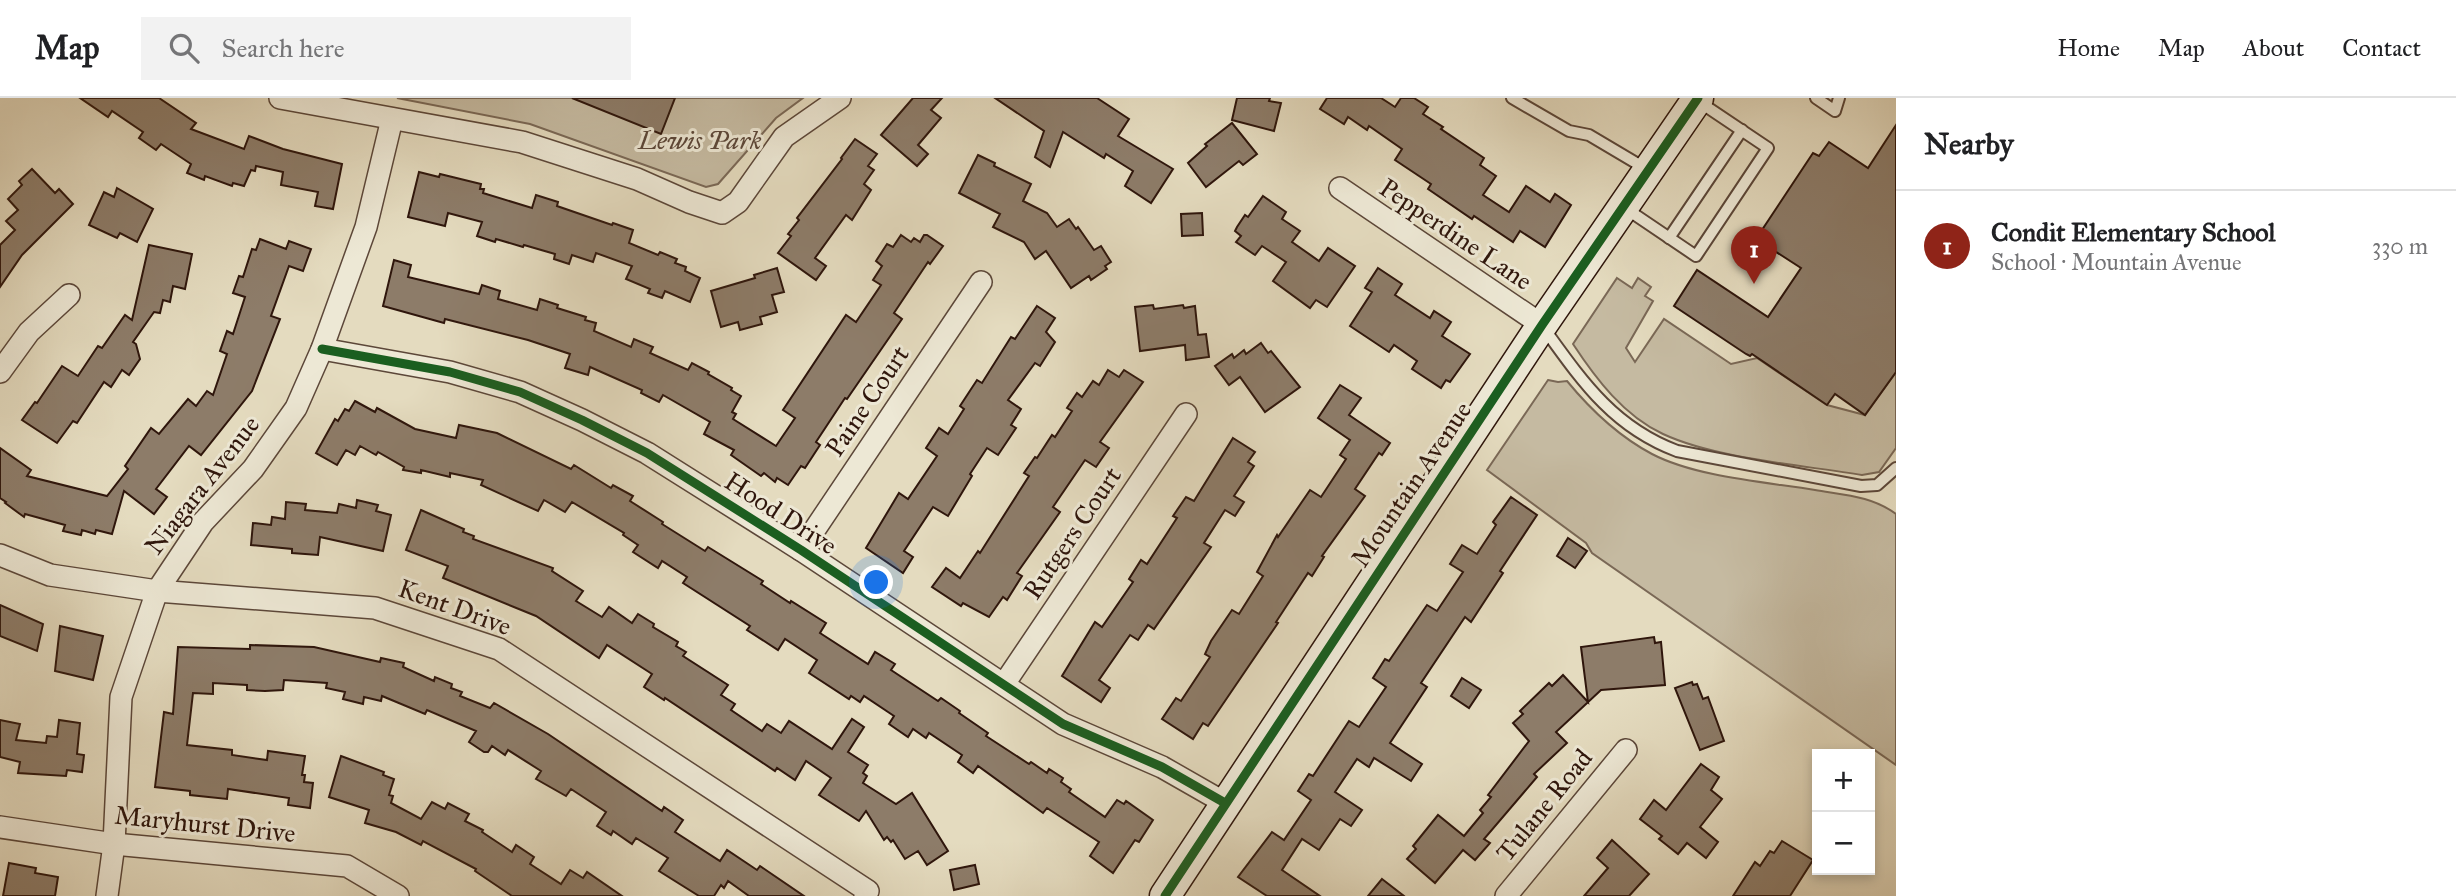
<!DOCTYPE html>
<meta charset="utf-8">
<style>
body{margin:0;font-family:"IM FELL Great Primer",serif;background:#f2f2f2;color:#202124}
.controls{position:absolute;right:21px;bottom:21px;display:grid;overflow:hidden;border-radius:0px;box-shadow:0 4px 10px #0003}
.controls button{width:63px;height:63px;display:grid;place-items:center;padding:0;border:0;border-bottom:2px solid #e0e0e0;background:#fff;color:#202124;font:35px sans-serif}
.you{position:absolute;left:877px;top:485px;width:24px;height:24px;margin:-18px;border:5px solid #fff;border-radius:50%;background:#1a73e8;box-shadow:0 0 0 10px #1a73e833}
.badge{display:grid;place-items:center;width:46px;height:46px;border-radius:50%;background:#8f2418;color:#fff;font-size:23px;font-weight:700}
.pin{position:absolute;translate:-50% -58px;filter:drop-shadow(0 2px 4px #0008)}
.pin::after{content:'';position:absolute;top:37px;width:24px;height:21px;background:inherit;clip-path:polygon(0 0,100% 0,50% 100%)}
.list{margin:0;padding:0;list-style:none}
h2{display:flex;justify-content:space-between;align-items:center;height:91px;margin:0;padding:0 28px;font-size:30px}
h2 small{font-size:23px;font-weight:400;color:#757577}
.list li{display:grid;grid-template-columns:46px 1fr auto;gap:21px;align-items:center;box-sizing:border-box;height:112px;padding:0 28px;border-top:2px solid #e0e0e0}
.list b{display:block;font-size:26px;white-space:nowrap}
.list p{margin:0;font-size:23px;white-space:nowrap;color:#757577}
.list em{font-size:23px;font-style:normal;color:#757577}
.icon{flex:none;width:38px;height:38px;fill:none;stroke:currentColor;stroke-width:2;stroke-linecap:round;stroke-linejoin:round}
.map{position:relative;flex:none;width:1896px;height:798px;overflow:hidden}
header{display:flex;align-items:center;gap:42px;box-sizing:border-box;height:98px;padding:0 35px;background:#fff;border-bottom:2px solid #e0e0e0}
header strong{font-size:33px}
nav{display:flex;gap:38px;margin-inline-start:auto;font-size:24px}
.search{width:490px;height:63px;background:#f2f2f2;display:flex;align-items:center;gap:18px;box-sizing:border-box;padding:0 24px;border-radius:0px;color:#757577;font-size:26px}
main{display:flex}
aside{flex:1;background:#fff}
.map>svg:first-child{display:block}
.green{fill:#c5baa1;stroke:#7a6856;stroke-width:2}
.building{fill:#8d7c69;stroke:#2f160c;stroke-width:2}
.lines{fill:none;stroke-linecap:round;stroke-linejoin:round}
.service-casing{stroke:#5c4739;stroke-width:14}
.minor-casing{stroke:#5c4739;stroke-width:24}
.secondary-casing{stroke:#2f160c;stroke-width:33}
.service{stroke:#ede8d5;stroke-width:10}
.minor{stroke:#ede8d5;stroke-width:21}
.secondary{stroke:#ede8d5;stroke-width:30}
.cycleway-casing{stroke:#ede8d5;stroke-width:13}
.cycleway{stroke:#1b5e20;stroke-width:9}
.labels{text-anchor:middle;stroke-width:6;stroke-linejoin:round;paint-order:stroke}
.park-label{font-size:26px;font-style:italic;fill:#5c4739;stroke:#ede8d5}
.street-label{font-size:26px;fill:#2f160c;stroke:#ede8d5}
</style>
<header>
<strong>Map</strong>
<div class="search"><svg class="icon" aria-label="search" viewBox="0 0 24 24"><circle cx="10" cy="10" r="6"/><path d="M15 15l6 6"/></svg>Search here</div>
<nav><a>Home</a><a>Map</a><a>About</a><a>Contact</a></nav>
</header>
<main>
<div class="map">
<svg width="1896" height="798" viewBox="0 0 1896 798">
<rect width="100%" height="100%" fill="#e4dbbf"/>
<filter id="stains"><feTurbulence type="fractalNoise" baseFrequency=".00286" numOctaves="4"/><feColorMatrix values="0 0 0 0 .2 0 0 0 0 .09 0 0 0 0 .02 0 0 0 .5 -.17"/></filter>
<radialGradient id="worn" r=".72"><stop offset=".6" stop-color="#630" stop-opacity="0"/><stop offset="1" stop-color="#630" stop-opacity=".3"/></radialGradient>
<g class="green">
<path d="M397,0H803L776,20L718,86L706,89L530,26Z"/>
<path d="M1617,180L1632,190L1638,180L1651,189L1645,198L1653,203L1626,250L1635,264L1664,221L1731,266L1757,260L1827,307L1865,317L1896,274V350L1879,374L1862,377C1802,367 1717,361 1663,336C1624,318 1596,281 1573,246Z"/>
<path d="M1548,282L1558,284L1567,283C1590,311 1620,339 1652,356C1696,379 1766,384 1815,392C1844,397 1872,398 1896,416V667L1592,455L1586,445L1487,372Z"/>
</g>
<g class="building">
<path d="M80,0H159L196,25L191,31L244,51L249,38L283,51L342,66L333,111L315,108L318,94L281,87L283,74L256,68L255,73L251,72L244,88L233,85L232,88L205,78L204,82L187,75L191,66L161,46L156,52L139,40L143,34L112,13L108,19Z"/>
<path d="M572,0H675L661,36Z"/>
<path d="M913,0H942L931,12L941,20L918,47L928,56L917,68L881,37Z"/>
<path d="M995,0H1097L1129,21L1118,38L1173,71L1151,105L1125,88L1133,73L1106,56L1104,60L1063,34L1050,69L1035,59L1044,33Z"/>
<path d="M1237,0H1270L1269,3L1281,5L1274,33L1232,22Z"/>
<path d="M1327,0H1381L1395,9L1401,0H1414L1428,9L1423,16L1443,29L1441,31L1484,60L1480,67L1496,78L1483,97L1509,114L1526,88L1550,104L1555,96L1571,107L1545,149L1520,133L1513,144L1474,118L1472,121L1428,91L1431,86L1395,62L1402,51L1369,28L1367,32L1348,19L1344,26L1320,11Z"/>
<path d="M1232,25L1257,56L1243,67L1239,63L1206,89L1188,65L1207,48L1205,46Z"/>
<path d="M1896,27V274L1865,317L1835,296L1827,307L1752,256L1750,258L1746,256L1674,208L1697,172L1768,219L1801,170L1756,141L1813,55L1819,58L1829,44L1868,70Z"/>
<path d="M855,41L877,56L868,68L874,72L864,86L871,92L852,122L846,117L815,160L826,168L816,182L778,155L791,138L788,136L799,122L797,120L842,61L841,60Z"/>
<path d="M978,57L995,65L994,68L1031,86L1023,103L1047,115L1057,129L1069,121L1076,131L1078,129L1094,152L1101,148L1111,164L1105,168L1107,171L1091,182L1089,178L1071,190L1046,153L1035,161L1024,144L993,129L1000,116L959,95Z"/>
<path d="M32,71L55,95L59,91L73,106L22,157L0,189V147L15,132L6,123L18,112L8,101L22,87L19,83Z"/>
<path d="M419,74L439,79L440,76L481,86L480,91H484L483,95L532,110L536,97L558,104L557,108L612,127L613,125L633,132L629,145L658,157L660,154L677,161L675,165L686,169L685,173L700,180L690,204L665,193L662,200L648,195L650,191L626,181L632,168L596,155L593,164L572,157L569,166L554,161L555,156L524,147L523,149L496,141L495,144L477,138L482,124L448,115L445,128L408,119Z"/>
<path d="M117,90L153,111L137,144L120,135L117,140L89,127L104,94L114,99Z"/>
<path d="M1263,98L1286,114L1282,121L1300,133L1292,144L1319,163L1328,150L1355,168L1327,209L1316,202L1310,210L1273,183L1286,164L1262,148L1255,157L1236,144L1241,138L1235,133L1237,129L1245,117L1248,119Z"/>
<path d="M1202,115L1203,137L1182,138L1181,116Z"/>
<path d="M901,137L911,144L914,140L920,144L924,137H927L943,148L930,166L928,164L894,215L902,221L847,301L845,300L816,344L820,347L805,370L801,368L788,387L777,380L775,384L764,375L761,378L731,357L734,352L704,336L710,324L663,297L659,304L641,295L642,292L590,269L588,277L565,270L570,256L528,242L445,221L444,225L383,208L394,162L411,167L408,179L479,196L482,187L500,193L498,201L537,212L540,201L558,207L557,210L586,219L585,222L596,225L594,233L631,249L634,241L653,249L650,255L688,272L692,265L709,274L708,276L732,290L731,292L741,298L732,314L736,316L733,321L776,348L795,320L783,312L846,217L856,224L881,187L873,182L882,168L876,163L887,146L893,149Z"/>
<path d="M260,141L286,151L289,143L311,151L303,173L289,168L271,218L280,221L252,293L201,357L189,348L156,391L167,399L154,416L124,393L112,436L96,432L95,436L82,432L81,437L63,433L65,427L25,416L24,419L5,405L6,404L0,400V350L31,372L27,378L107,398L128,371L125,368L151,330L159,336L188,301L196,308L207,293L213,297L227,256L220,253L227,233L233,236L245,199L233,195L239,178L243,179L252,151L256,152Z"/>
<path d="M149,147L192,156L185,191L173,188L170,204L163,202L160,215L154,214L133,244L136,246L140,261L129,277L122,272L111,289L104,284L77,325L73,323L57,345L22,322L35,304L37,305L62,268L78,278L98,248L102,250L125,217L132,222Z"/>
<path d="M777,170L784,194L772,197L777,214L760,219L762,226L740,232L738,224L721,229L711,193L755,180L754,177Z"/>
<path d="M1378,170L1402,186L1395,197L1430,220L1434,213L1451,224L1442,238L1470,256L1450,284L1446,282L1441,290L1412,271L1417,263L1394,247L1389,254L1350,228L1372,194L1365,190Z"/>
<path d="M1153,207L1154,211L1183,207L1184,210L1195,208L1198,237L1206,236L1209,259L1186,262L1185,247L1140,253L1135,209Z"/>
<path d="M1037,208L1055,220L1046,234L1055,244L1040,268L1035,265L1008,302L1021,311L1011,327L1016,330L998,357L987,350L970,376L972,378L948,418L933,409L904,453L913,459L903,475L866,450L899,395L908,401L937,358L926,350L939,330L948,336L964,311L960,308L977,282L982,285L1011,239L1015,241Z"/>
<path d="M1261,245L1268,255L1271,253L1300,289L1265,314L1240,279L1229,287L1215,268L1232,256L1234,260L1244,252L1246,256Z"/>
<path d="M1108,272L1119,279L1124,272L1143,284L1100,344L1109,350L1096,369L1085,362L1053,409L1060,414L1017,475L1022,478L1007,502L1003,499L989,519L963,505L961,508L932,489L946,470L960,480L978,453L980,455L1029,378L1024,375L1035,359L1037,360L1052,337L1055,339L1072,313L1067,310L1077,295L1082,299L1093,283L1099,287Z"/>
<path d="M1340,287L1361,300L1349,317L1390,345L1382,357L1379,355L1355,391L1365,398L1322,458L1324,459L1312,478L1308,475L1276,524L1278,525L1208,628L1203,625L1193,641L1162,621L1176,600L1181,603L1210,559L1205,556L1211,543L1232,512L1239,516L1263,478L1257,474L1277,437L1278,439L1310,392L1321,399L1346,361L1340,357L1350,342L1318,320Z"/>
<path d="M355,303L375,314L377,310L415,331L456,340L459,327L497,335L571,371L574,367L611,390L613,387L633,398L630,403L663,424L662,426L705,453L708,449L763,483L761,486L790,505L791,503L826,525L820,535L868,566L875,554L895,566L891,572L938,603L941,600L960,613L959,615L988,635L986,638L1029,666L1031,664L1047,675L1049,671L1063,680L1061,684L1071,691L1069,694L1105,719L1117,702L1124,706L1126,703L1153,722L1139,744L1135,742L1113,775L1090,758L1099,744L1047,710L1043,715L978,668L973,675L958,664L962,657L929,635L926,640L913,631L908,639L889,626L894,618L864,598L860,604L851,598L849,601L809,575L817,562L785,541L778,552L747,532L750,528L683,485L687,479L662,463L658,470L633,454L638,447L623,437L624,435L572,404L565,414L544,402L538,413L481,387L483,382L450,375V379L421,372V375L403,372L404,369L378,354L376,357L360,348L355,357L346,352L337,367L316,355L335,321L338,323L345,311L349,313Z"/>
<path d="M1233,340L1255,354L1248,364L1254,368L1234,398L1244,404L1235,418L1225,412L1204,445L1211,449L1154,531L1148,527L1138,542L1130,537L1099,582L1110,590L1101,604L1062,578L1095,524L1102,529L1133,484L1129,481L1141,462L1147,466L1177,420L1173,418L1186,399L1194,403Z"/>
<path d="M1511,399L1537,417L1500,473L1503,475L1471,524L1465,519L1421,585L1427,589L1390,645L1422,666L1411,683L1374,660L1369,669L1357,661L1335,694L1362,712L1351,728L1340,721L1319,752L1302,741L1282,772L1320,798H1267L1238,779L1272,734L1284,742L1311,702L1298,693L1309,676L1313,678L1349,623L1359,629L1386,589L1373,580L1385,561L1389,563L1427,507L1437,513L1463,474L1450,466L1462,447L1477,456L1496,427L1493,424Z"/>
<path d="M357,402L378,407L376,413L391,417L383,453L320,439L318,457L292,455V451L251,447L253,425L271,427L272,419L285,421L286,404L306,406L305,412L337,415L339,406L356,410Z"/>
<path d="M421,412L464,431L463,434L474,438L473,441L553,470L552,473L583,493L576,503L602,519L609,509L632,525L638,516L654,526L653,529L678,544L676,548L686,554L683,558L728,587L721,597L735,606L731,612L762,633L767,626L781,635L789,623L832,651L852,621L864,629L848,654L868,667L863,675L867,678L863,685L896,706L912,695L948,753L927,767L918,753L905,761L893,742L891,744L887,739L884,742L866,713L859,723L819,697L831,680L806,663L795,682L777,670L775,673L665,600L664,602L644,589L652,576L607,547L599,560L536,518L443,480L448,468L406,452Z"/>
<path d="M1568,440L1587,453L1575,470L1557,458Z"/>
<path d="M0,507L43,526L37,553L0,538Z"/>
<path d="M60,528L103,538L93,582L55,573Z"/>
<path d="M1654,539L1655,545L1661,544L1665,587L1601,592L1556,634L1567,645L1534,676L1537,679L1484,741L1490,745L1475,762L1463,752L1435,785L1407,761L1416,751L1413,748L1438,717L1464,738L1483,715L1480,712L1491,699L1488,697L1529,643L1513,625L1523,616L1520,613L1549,585L1552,588L1563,577L1588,604L1581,549Z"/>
<path d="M250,547L314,549L380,564L381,560L404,565L403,569L434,583L435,579L452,586L451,590L462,594L460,598L490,610L494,605L548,636L662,713L664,709L683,722L675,734L720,763L727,752L757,772L760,768L804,798H749L728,783L724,790L721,787L714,798H699L659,773L668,760L636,740L632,746L613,733L611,737L597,728L606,714L571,691L566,698L536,681L541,673L508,652L505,657L492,648L488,654H484L469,644L476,633L427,612L425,616L382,598L381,603L364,599L363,606L343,601L345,594L326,590L327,585L284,582L283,592L265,593L247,592V587L213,585V596L193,595L187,647L232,652V657L267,662L268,653L305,658L302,677H305L304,684L313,685L310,710L288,707L289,700L228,691L227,701L190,697V693L155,689L164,614L173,616L178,549L250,551Z"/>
<path d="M1462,580L1481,592L1469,610L1451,598Z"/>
<path d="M1692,584L1693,587L1697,586L1703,601L1708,599L1724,643L1700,652L1675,590Z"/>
<path d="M0,622L20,626L16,642L46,645L47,638L57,639L59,622L80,625L77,656L84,657L82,674L67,672L66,678L18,675L20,664L0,659Z"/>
<path d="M341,658L384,674L383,677L394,681L389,697L393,698L391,705L421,721L432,704L445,711L448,705L469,716L465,723L483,732L482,734L512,754L516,747L534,759L530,766L561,786L570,772L583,780L587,774L622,798H512L475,773L476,771L423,743L421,747L396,734L365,725L369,712L329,699Z"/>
<path d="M1701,666L1719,679L1711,692L1722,701L1700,729L1718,744L1706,760L1687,745L1678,756L1659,741L1662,738L1640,721L1654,702L1666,712Z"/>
<path d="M1612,742L1649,776L1629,798H1584L1608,770L1597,760Z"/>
<path d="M1782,743L1813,762L1790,798H1733L1755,764L1760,768L1770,753L1774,755Z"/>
<path d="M9,765L36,770L35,775L58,779L55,798H3Z"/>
<path d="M975,767L979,786L954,792L950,772Z"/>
<path d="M1382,781L1404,798H1368Z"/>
</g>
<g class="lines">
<g class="service-casing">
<g id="service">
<path d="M1512,0L1569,33L1589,37L1648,72"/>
<path d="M1816,0L1835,13L1839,0"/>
<path d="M1625,110L1696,158L1768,50L1698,3"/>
<path d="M1669,140L1742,32"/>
<path d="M1543,229C1582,283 1613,329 1677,353L1861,388L1877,387L1896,370"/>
</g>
</g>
<g class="minor-casing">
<g id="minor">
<path d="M280,0L522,44L637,81L689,104L722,115L738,104L784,39L840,0"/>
<path d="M1340,90L1542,227"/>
<path d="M322,251L450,274L520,294L582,322L647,355L801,452L1063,626L1162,669L1225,705"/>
<path d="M0,274L29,234L69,197"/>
<path d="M801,452L981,184"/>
<path d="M0,457L50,477L157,493L375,510L499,551L868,793L865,798"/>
<path d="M1004,586L1186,316"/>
<path d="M0,729L114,746L347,768L398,798"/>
<path d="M107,798L114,746L121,599L157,493L203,424L253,371L296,310L322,251L366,129L392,21"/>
<path d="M1506,798L1626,652"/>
</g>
</g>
<g class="secondary-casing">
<path id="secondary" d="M1165,798L1542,227L1698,0"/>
</g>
<use href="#service" class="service"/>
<use href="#minor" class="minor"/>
<use href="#secondary" class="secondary"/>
<g class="cycleway-casing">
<g id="cycleway">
<path d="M322,251L450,274L520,294L582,322L647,355L801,452L1063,626L1162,669L1225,705"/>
<path d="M1165,798L1542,227L1698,0"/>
</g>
</g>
<use href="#cycleway" class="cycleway"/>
</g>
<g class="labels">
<g class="park-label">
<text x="700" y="51">Lewis Park</text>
</g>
<g class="street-label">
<text transform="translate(1456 136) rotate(34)" y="9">Pepperdine Lane</text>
<text transform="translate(867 303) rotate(-56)" y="9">Paine Court</text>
<text transform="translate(1411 386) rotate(-56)" y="9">Mountain Avenue</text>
<text transform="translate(202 387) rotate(-52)" y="9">Niagara Avenue</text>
<text transform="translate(781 415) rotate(33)" y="9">Hood Drive</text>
<text transform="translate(1072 435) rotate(-56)" y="9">Rutgers Court</text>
<text transform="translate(455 509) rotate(20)" y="9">Kent Drive</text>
<text transform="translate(1544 707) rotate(-51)" y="9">Tulane Road</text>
<text transform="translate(205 726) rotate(6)" y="9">Maryhurst Drive</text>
</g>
</g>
<rect width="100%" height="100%" filter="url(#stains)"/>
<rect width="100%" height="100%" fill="url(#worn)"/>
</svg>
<div class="controls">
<button>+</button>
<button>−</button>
</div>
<div class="you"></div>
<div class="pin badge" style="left:1754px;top:186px">1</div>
</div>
<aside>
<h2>Nearby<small></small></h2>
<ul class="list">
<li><span class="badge">1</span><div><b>Condit Elementary School</b><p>School · Mountain Avenue</p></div><em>330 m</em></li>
</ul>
</aside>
</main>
